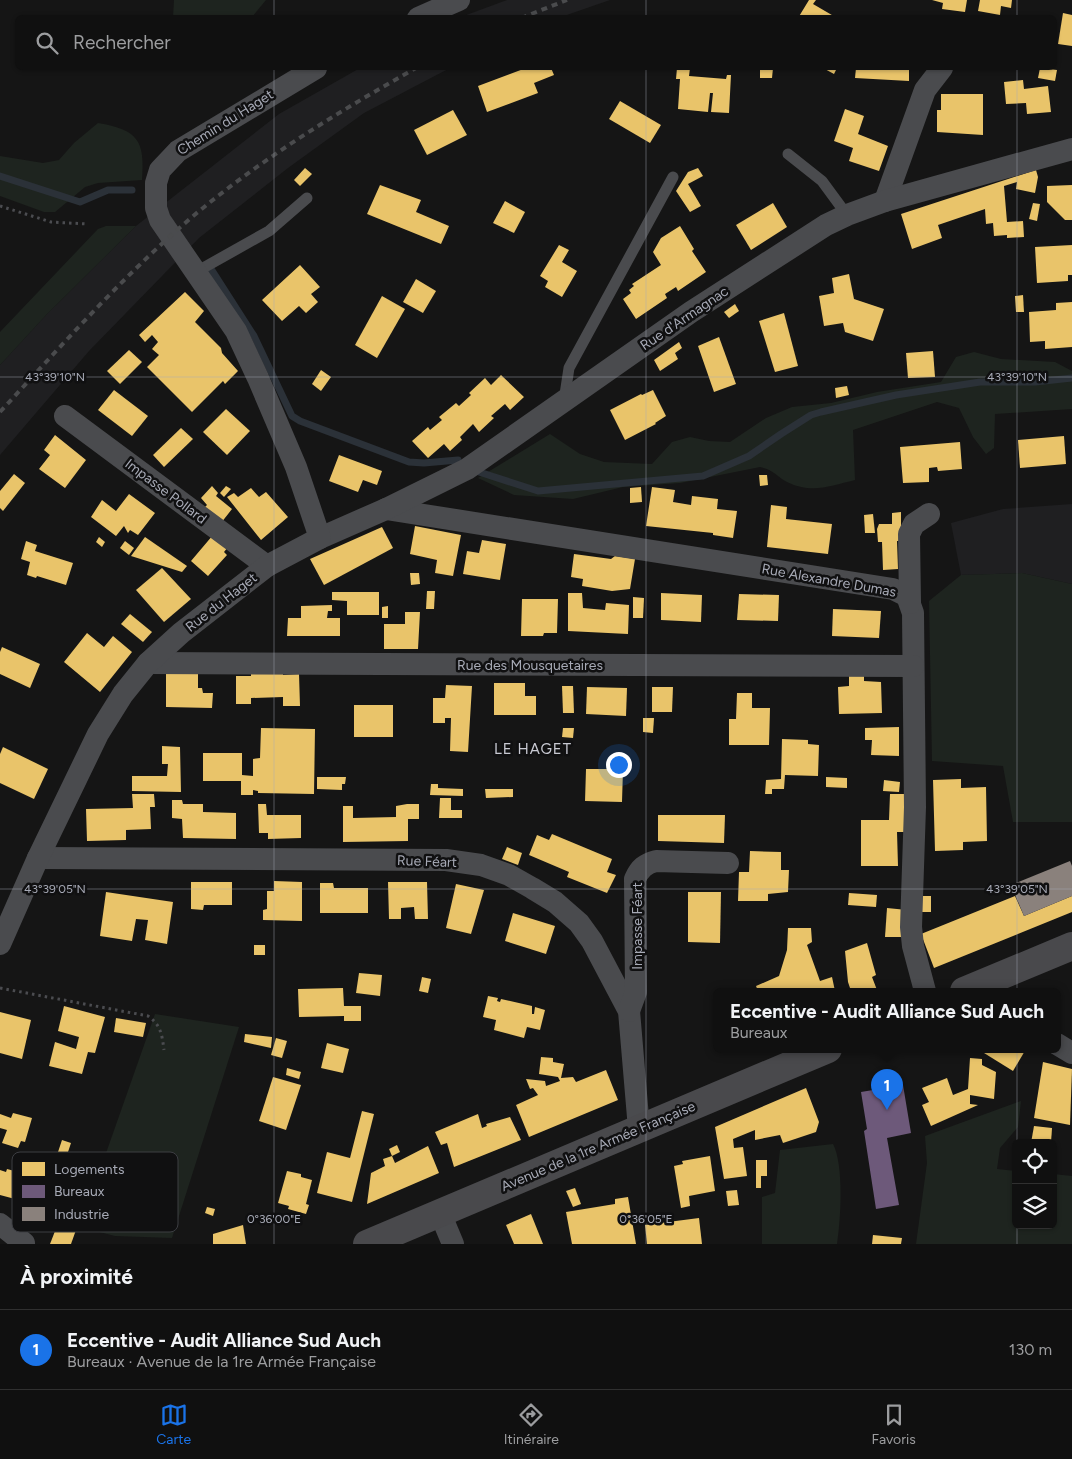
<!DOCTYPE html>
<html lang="fr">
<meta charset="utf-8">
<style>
body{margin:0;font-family:Figtree,sans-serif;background:#191919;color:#f1f3f6}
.controls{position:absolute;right:15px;bottom:15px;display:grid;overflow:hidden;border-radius:8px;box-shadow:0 1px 4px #0004}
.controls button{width:45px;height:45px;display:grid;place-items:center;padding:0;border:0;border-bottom:1px solid #303030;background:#101010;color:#f1f3f6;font:25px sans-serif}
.you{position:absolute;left:618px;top:764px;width:18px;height:18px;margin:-12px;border:4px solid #fff;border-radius:50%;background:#1a73e8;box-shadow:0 0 0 8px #1a73e833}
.badge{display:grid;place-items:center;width:32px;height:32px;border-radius:50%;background:#1a73e8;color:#fff;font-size:16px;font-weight:700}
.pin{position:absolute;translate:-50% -41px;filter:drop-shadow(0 1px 2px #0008)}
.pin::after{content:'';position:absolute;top:26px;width:18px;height:15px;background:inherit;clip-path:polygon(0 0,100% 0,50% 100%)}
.popup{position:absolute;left:713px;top:988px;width:348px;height:65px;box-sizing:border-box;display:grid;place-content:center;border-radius:8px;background:#101010;filter:drop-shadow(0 1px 4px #0005);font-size:16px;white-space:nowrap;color:#9c9d9f}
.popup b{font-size:19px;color:#f1f3f6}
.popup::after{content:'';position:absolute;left:50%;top:100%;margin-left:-10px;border:10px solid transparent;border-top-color:#101010}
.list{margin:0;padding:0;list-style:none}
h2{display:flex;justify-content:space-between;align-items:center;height:65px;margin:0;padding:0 20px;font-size:21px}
h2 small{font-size:16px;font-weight:400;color:#9c9d9f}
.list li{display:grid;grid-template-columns:32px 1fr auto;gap:15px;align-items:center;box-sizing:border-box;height:80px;padding:0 20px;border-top:1px solid #303030}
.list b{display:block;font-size:19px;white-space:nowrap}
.list p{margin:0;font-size:16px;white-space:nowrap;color:#9c9d9f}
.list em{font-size:16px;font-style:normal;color:#9c9d9f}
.icon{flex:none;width:28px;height:28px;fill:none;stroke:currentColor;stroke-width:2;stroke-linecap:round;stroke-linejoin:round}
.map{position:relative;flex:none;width:1072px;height:1244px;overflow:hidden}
.search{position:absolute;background:#101010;box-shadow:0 1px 4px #0004;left:15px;right:15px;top:15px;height:55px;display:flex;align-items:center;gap:12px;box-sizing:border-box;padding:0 18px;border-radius:8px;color:#9c9d9f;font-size:19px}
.sheet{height:145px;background:#101010}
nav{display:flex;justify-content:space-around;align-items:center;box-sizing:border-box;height:70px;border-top:1px solid #303030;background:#101010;font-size:14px;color:#9c9d9f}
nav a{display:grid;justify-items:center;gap:2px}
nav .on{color:#1a73e8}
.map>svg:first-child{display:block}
.built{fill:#1f1f21}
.green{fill:#1e241f}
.homes{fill:#e9c46a}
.offices{fill:#6d597a}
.industry{fill:#8a817c}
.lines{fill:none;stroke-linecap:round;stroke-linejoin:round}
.stream{stroke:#2b3138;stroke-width:7}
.path{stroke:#4b4c50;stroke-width:3;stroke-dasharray:2.5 4;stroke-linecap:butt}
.lane{stroke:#4a4b4e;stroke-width:11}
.street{stroke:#4a4b4e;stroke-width:22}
.secondary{stroke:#49494c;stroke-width:28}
.rail{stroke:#4a4b4d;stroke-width:4;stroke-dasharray:6 5;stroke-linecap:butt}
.ticks{fill:none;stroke:#a7aab6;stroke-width:1;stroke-opacity:0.45}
.labels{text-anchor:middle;stroke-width:5;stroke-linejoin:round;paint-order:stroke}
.street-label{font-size:14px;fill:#a7aab6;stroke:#101011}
.neighbourhood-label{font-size:15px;letter-spacing:1px;fill:#c8c9d2;stroke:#101011}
.key{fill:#101011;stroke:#3d3e43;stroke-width:1}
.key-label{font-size:14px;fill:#a7aab6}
.ticks-label{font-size:12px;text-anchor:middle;fill:#a7aab6;stroke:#101011;stroke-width:5;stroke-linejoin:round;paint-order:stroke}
</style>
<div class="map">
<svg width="1072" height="1244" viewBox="0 0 1072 1244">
<rect width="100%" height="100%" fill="#151515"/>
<g class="built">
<path d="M507,0H610L561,17H461Z"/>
<path d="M360,68H450L364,113L288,168L199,238L89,351L0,455V365L47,314L136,226L279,114Z"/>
<path d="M1072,504V584L1022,573L961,575L951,523L1003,509Z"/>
</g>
<g class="green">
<path d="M174,0H266L252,17L173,18Z"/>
<path d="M98,123C138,130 145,140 142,180L98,183L85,187L55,212H44L0,196V156L43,163L59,160L74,143Z"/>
<path d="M106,226H136L47,314L0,365V332L98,229Z"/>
<path d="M974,352L1001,359L1055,362L1072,371V409L995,414L994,448L986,454L973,437L959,408L937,402L853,430L855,480C830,486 812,494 787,482C776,476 774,470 760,467L680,483L623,487L573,499L514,495L478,478L550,434L580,454L604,462L652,464L672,442L690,437L709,441L730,442L766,418L792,407L831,403L877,392L941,382L956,357Z"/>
<path d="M1022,573L1072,584V822H1013L1003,766L932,761L929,601L961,575Z"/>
<path d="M155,1014L239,1027L172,1238L115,1236L80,1227Z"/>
<path d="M1021,1101L1018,1127L1000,1148L997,1169L1016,1171V1225H1053V1174L1072,1176V1244H916L927,1163L925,1136Z"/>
<path d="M833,1144C844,1165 841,1219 837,1244H762V1197L775,1193L780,1150Z"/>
</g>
<g class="homes">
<path d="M809,0H816L813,4L837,18H798Z"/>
<path d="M932,0H967L965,12L942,9L943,3Z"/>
<path d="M980,0H1012L1011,8L1001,6L1000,15L978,11Z"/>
<path d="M1063,13L1072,15V46L1058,44Z"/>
<path d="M526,68H551L554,75L534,83L538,93L487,112L478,86Z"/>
<path d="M677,68H690L689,76L726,79L727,75H731L729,113L711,112L713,93H710L708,112L678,109L680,79H676Z"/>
<path d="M760,68H773L772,78H760Z"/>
<path d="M823,68H837L834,74Z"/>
<path d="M856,68H909V81L855,78Z"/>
<path d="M1040,68L1057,70L1055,81L1038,78Z"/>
<path d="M1023,80L1024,89L1048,86L1051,112L1027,114L1026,103L1006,104L1004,82Z"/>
<path d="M941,94H983V135L937,132V110H941Z"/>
<path d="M620,101L661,125L650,143L609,119Z"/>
<path d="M845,109L864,116L858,134L888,146L879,171L849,161L853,148L834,141Z"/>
<path d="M453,110L467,135L427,155L414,130Z"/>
<path d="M305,168L312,174L300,186L294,180Z"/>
<path d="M698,168L703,176L688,184L701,206L690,212L676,191L688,172Z"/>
<path d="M1036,170L1038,177L1035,193L1016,189L1017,182L1004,186L1007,222L1023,221L1024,237L1007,238V235L994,236L993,223L986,224L985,209L938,225L942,238L912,249L901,214Z"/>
<path d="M380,185L421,200L416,212L449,226L441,244L367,214Z"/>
<path d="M1072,185V220H1065L1047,202V186Z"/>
<path d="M505,201L525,212L514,233L493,223Z"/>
<path d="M773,203L787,227L751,250L736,225Z"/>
<path d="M1033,203L1040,204L1037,221L1029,219Z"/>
<path d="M680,226L694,249L692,251L706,272L678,291L676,287L665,294L667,298L636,319L623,299L631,293L629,290L634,286L632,284L661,265L653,252L661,238Z"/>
<path d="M559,245L569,250L562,262L577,271L562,297L545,287L548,281L540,276Z"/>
<path d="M1072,245V275H1068V281L1037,283L1035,247Z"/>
<path d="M300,265L320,287L311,294L318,302L306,313L299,306L282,321L262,300Z"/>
<path d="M849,274L854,299L884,309L873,341L845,332L843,323L824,326L819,296L834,293L832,278Z"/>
<path d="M416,279L436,291L423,313L403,302Z"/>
<path d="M185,292L204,311L195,322L221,348L222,353L238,371L225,384L223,381L192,412L147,367L159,355L152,349L158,342L152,335L145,342L139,335Z"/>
<path d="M1023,295L1024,312H1016L1015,296Z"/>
<path d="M382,296L405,309L377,358L355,345Z"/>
<path d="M1072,302V347L1045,349V341L1030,342L1029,312L1056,310V303Z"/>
<path d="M735,304L739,311L729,318L724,312Z"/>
<path d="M784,313L798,366L775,372L759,321Z"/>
<path d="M719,337L736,384L714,392L698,346Z"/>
<path d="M679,342L682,348L675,353L678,359L660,371L654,360Z"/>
<path d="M129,350L142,362L120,384L107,371Z"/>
<path d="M933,351L935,377L908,378L906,353Z"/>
<path d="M321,370L331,377L321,391L312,384Z"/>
<path d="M501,375L524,397L510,410L505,404L491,416L494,418L479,432L473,424L460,437L462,440L450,451L444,444L428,458L412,441L428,427L430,430L442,420L439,417L456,403L459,406L471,395L469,393L485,378L491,385Z"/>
<path d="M847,386L849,395L836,398L835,388Z"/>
<path d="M114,390L148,416L132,436L98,410Z"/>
<path d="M653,390L666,416L655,423L656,424L625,440L610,410L641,394L642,395Z"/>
<path d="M226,409L250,431L227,455L203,432Z"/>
<path d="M181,428L193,439L164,467L153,455Z"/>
<path d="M55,435L86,460L65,488L39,469L50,455L44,450Z"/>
<path d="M1064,436L1066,464L1020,468L1018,440Z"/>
<path d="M960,442L962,469L938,471L937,467L929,468V482L903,483L900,447Z"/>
<path d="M339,455L382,471L377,485L363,480L358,492L329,481Z"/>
<path d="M14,474L25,483L3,511L0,508V491Z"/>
<path d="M759,475H767L768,485L760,486Z"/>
<path d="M212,486L218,493L216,496L232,509L221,523L203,509L207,505L201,498Z"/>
<path d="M226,486L231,489L224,497L220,493Z"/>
<path d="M641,487L642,502L630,503V488Z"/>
<path d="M652,487L675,490L673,502L691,505L692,496L718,499L717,509L737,511L733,538L713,535V533L646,526Z"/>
<path d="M251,488L259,497L266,492L288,517L261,540L227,497L234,493L238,497Z"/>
<path d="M129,494L155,513L138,535L130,530L128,533L124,526L116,536L91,517L102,500L116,511Z"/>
<path d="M771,505L787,507L786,519L832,524L828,554L767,547Z"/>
<path d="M901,512V541H897L898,569L883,570L882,542H878L877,529L879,524H892V513Z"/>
<path d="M873,514L875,533H865L864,515Z"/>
<path d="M415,526L461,535L453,576L435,573L437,560L410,554Z"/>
<path d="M382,527L393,548L324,585L310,559Z"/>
<path d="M213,535L228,547L224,552L227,555L208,576L191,561Z"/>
<path d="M99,537L105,542L102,547L96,542Z"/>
<path d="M145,537L187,566L182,572L131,556Z"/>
<path d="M482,540L506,544L500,580L463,574L467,551L479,553Z"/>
<path d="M26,541L37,545L35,551L73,563L66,585L37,576L36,578L27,575L30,562L21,559Z"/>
<path d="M125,541L134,548L129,555L120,548Z"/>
<path d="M574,554L611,559L615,556L635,559L630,589L612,591L582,586L583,579L571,577Z"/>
<path d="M162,568L191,599L164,622L136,590Z"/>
<path d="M410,573H419L420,584L411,585Z"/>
<path d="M427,591H435L434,609H426Z"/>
<path d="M332,592H379V615H347V601L332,600Z"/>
<path d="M568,593H582L583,608L605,610L606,603L629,605L628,634L568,631Z"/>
<path d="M661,593L702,595L701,622L661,620Z"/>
<path d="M739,594L779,595L778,621L737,620Z"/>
<path d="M633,597L644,598L643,618H633Z"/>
<path d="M522,599H558L557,633H544L543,636H521Z"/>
<path d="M332,605V611H328L327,618H340V636H287L288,618H301V606Z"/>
<path d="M388,606V618H382V607Z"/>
<path d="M833,609L881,611L879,638L832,636Z"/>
<path d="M405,612H420L418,649H384V624H405Z"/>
<path d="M130,614L152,632L143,642L121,624Z"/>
<path d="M87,633L104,647L113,636L132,652L100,692L64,662Z"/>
<path d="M2,647L40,664L30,688L0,674V652Z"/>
<path d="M283,670V675L299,674L300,706H283V697L251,698V704H236V676H251V671Z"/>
<path d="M166,673L198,674V688H202L203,693H213L212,708L166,707Z"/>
<path d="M849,674H864V681L881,682L882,713L839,714L838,687L849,686Z"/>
<path d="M494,683H525V696H536V715H494Z"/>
<path d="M446,685L472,686L468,752L450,751L451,718H445V723H433V698H445Z"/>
<path d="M562,686H573L574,713H563Z"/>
<path d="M587,687L627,688L626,716L586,714Z"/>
<path d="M652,687H673L672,712H652Z"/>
<path d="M737,693H752V708H770L769,745H729V719H736Z"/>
<rect x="354" y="705" width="39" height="32"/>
<path d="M643,718H654L653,733L643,732Z"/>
<path d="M899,727V756L871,755L872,740H865V728Z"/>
<path d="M261,728L315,729L314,794L258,793V791L253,790V795H241V781H203V753H242V775L253,776V759L260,758Z"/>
<path d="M563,728H574L573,738L562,737Z"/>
<path d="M782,739L808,740V744L819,745L818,776L785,775L784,789H772V794H765L766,780L781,779Z"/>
<path d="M162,746L180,747L181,792L132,791V776H167L168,764H162Z"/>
<path d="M3,747L48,769L34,799L0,783V754Z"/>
<path d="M586,769H623L622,802L585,801Z"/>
<path d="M317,777H346L345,784H342V790L317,789Z"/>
<path d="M826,777L847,778V788L826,787Z"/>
<path d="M961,779V788L986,787L987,841L963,842V850L935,851L933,780Z"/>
<path d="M884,780L900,782L899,792L883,791Z"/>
<path d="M431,784H438V788L463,789V796L430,795Z"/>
<path d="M485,789H513V797L486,798Z"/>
<path d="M132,794H154L155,807H150L151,829L126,830V840L87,841L86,809L133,808Z"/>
<path d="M890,794H907V832H897L898,866H861V820H889Z"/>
<path d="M440,798H451V810H462V818H439Z"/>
<path d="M172,800H182L183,804H203V812L236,813V839L183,838L182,819L172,818Z"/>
<path d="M258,804H266L267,815H301V838L268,839V833H259Z"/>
<path d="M407,804H419V819H408V841L343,842V806H353V818L396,817V806Z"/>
<path d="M658,815H725L724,843L658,841Z"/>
<path d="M552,834L612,859L607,872L616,875L607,893L567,877L569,872L529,855L537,835L549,840Z"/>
<path d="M507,847L522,853L518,865L502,859Z"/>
<path d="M750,851L781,852V870H789L788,892L768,894V901H738L739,872H749Z"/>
<path d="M274,881L302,882V921L263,920V910L267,909V891H274Z"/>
<path d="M191,882H232V905H204L203,910L191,909Z"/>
<path d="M388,882H427L428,919H415L414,907L401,908V919H389Z"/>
<path d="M320,883H333L334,888H368V913H320Z"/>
<path d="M456,884L484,890L471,934L446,928Z"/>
<path d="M106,892L173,902L167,944L145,940L148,920L136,919L132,941L100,936Z"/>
<path d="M688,892H721L720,943L688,942Z"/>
<path d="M849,893L877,895L876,907L848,905Z"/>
<rect x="922" y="896" width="9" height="16"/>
<path d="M1015,896L1024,916L1072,896V912L934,968L921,934Z"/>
<path d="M887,908L907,910L906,937H885Z"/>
<path d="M513,913L555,926L546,954L505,941Z"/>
<path d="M788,928H811L812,942L807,945L820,981L832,977L835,991H758L756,986L779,976L787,950Z"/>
<path d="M867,943L876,975L872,977L877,990L851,991L848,982L845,951Z"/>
<rect x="254" y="945" width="11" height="10"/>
<path d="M359,973L382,975L380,996L356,993Z"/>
<path d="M422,977L431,979L428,993L419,991Z"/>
<path d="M343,988L344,1006H361V1021H344V1016L299,1017L298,989Z"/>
<path d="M488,996L498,998L497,1001L500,1002L501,999L532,1006V1014H534L535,1007L545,1010L540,1030L527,1027L524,1038L494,1030L496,1020L483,1017Z"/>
<path d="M64,1006L105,1017L95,1053L88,1052L82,1074L49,1066L55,1042L76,1049L79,1037L58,1031Z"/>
<path d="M0,1012L31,1020L22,1059L0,1053Z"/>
<path d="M116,1018L146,1023L143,1037L114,1032Z"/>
<path d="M245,1034L272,1037L271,1048L244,1042Z"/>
<path d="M276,1038L287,1041L282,1058L271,1055Z"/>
<path d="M327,1043L349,1049L343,1073L321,1068Z"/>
<path d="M986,1049H1026L1013,1071L984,1053Z"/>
<path d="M541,1057L553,1058V1062L564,1064L561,1078L573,1077L576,1082L606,1070L618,1100L529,1137L516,1105L538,1095L533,1088L530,1089L526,1079L545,1081L546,1086L560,1081L558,1077L539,1074Z"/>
<path d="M970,1058L982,1059V1065L996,1072L994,1099L970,1095V1104L978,1105L931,1126L922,1105L929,1102L922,1088L947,1078L953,1095L968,1089Z"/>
<path d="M1043,1062L1072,1069L1070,1125L1034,1118Z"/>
<path d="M287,1068L301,1072L299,1079L286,1075Z"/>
<path d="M273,1077L301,1085L286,1130L259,1121Z"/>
<path d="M886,1081L887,1087L874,1090L873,1083Z"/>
<path d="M806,1088L819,1122L816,1132L783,1143L780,1135L755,1140V1130L733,1139L734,1148L743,1147L747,1176L724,1179L715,1127Z"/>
<path d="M362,1111L374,1114L352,1202L317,1193L327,1152L350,1158Z"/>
<path d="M13,1113L32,1118L25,1142L21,1141L18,1148L2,1143L7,1130L0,1128V1114L11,1118Z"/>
<path d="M478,1114L482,1128L487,1126L486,1124L510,1117L521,1140L454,1167L447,1143L441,1145L435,1132Z"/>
<path d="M1034,1126L1052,1128L1051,1143H1031Z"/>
<path d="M62,1140L71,1143L66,1158L57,1155Z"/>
<path d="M397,1145L400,1152L392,1156L389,1149Z"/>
<path d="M428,1146L439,1173L367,1204L371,1173L385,1166L383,1159L392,1156L395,1163Z"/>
<path d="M710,1156L715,1191L689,1196L690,1206L681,1208L674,1166L683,1164L682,1161Z"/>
<path d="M756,1160H767V1176H761V1188H756Z"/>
<path d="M74,1163L85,1166L73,1213L36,1203L42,1179L68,1186Z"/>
<path d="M7,1169L22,1173L15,1199L0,1195V1170L6,1172Z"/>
<path d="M287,1171L301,1174V1177L312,1180L306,1204L309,1205L306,1214L288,1209L289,1206L278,1203Z"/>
<path d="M575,1188L581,1204L573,1207L566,1191Z"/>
<path d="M737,1190L739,1205L728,1206L726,1191Z"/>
<path d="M628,1197L636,1244H572L566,1212L615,1204V1199Z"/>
<path d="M207,1207L215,1209L213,1216L205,1213Z"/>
<path d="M531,1214L543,1244H514L506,1225Z"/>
<path d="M699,1218L702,1244H647L645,1225Z"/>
<path d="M243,1225L246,1244H213V1234Z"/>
<path d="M57,1226L76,1230L71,1244H50Z"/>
<path d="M873,1235L902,1238L901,1244H872Z"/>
</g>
<path class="offices" d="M903,1085L911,1133L887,1138L899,1205L876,1209L864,1131L867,1129L861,1092Z"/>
<path class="industry" d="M1070,861L1072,866V896L1024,916L1011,885Z"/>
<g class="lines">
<g class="stream">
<path d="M0,176L80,202L108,190H132"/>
<path d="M211,269L254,336L292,416L300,421L409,462L424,463L458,460"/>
<path d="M479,472L538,491L703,476L749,456L781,434L811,415L821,412L896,395L980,382H1035L1072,378"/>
</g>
<g class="path">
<path d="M0,206L51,222L87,224"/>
<path d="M0,988L148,1016C161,1025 162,1035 164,1050"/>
</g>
<g class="lane">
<path d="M788,154L822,181L847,215"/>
<path d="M196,272L269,231L307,198"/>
<path d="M564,401L569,368L673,177"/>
</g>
<g class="street">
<path d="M418,18L459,0"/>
<path d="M885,201L925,90L942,68"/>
<path d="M65,416L267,566"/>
<path d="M386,509L893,589L907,596L913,613L915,807L911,927L913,946L925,991"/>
<path d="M320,538L386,509L467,469L691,312L826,225L847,215L885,201L1072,149"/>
<path d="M910,603L909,534L914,524L929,514"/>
<path d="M148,663L913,666"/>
<path d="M38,858L446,860L481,865L509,875L532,888L555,902L579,923L592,941L629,1011L639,1129"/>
<path d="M0,944L38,858L98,734L123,694L148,663L181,633L267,566L320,538L296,467L258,378L236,331L160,220L156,208V183L160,170L178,151L316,68"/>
<path d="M629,1011L636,992L635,879C640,868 645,864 656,861L728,863"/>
<path d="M1057,1044L1072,1053"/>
<path d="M440,1213L453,1244"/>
<path d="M0,1224L24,1243"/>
</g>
<g class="secondary">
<path d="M964,991L1072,946"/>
<path d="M367,1244L828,1049"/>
</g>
<g class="rail">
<path d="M521,18L567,0"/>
<path d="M0,412C62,345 123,276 192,217C261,159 338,112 416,68"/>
</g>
</g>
<path class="ticks" d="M274,0V18M646,0V18M1017,0V18M274,68V1244M646,68V1244M1017,68V1143M0,377H1072M0,889H1072M1017,1225V1244"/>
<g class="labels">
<g class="street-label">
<text transform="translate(225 122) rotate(-32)" y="5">Chemin du Haget</text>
<text transform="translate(684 318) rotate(-34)" y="5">Rue d'Armagnac</text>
<text transform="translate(166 491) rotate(37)" y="5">Impasse Pollard</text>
<text transform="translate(829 580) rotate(10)" y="5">Rue Alexandre Dumas</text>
<text transform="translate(221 602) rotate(-38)" y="5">Rue du Haget</text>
<text x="530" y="670">Rue des Mousquetaires</text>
<text transform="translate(427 861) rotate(2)" y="5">Rue Féart</text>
<text transform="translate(637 926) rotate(-90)" y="5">Impasse Féart</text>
<text transform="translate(598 1146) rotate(-23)" y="5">Avenue de la 1re Armée Française</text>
</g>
<g class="neighbourhood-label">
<text x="533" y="754">LE HAGET</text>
</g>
</g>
<rect x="12" y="1152" width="166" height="80" rx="8" class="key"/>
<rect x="22" y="1162" width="23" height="14" fill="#e9c46a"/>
<rect x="22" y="1185" width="23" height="13" fill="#6d597a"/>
<rect x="22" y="1207" width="23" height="14" fill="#8a817c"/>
<g class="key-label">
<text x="54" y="1174">Logements</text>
<text x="54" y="1196">Bureaux</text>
<text x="54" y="1219">Industrie</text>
</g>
<g class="ticks-label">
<text x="55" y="381">43°39'10"N</text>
<text x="1017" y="381">43°39'10"N</text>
<text x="55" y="893">43°39'05"N</text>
<text x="1017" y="893">43°39'05"N</text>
<text x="274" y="1223">0°36'00"E</text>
<text x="646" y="1223">0°36'05"E</text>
</g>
</svg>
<div class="controls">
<button><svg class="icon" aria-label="locate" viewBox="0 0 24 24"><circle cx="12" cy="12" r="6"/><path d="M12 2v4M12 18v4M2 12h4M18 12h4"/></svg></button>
<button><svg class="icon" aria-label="layers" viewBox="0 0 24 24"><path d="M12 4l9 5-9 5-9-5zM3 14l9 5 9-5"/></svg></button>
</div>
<div class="you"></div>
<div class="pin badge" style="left:887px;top:1110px">1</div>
<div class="popup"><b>Eccentive - Audit Alliance Sud Auch</b>Bureaux</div>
<div class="search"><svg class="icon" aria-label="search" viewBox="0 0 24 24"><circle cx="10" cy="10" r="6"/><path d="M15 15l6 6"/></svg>Rechercher</div>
</div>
<section class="sheet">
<h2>À proximité<small></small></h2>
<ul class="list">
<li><span class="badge">1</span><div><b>Eccentive - Audit Alliance Sud Auch</b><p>Bureaux · Avenue de la 1re Armée Française</p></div><em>130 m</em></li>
</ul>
</section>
<nav>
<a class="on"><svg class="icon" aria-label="map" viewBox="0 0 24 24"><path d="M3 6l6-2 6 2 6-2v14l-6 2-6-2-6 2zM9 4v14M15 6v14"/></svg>Carte</a>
<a><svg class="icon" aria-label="directions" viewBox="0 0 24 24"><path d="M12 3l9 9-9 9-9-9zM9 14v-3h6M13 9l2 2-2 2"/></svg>Itinéraire</a>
<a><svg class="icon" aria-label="saved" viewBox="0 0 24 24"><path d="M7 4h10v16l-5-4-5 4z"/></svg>Favoris</a>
</nav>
